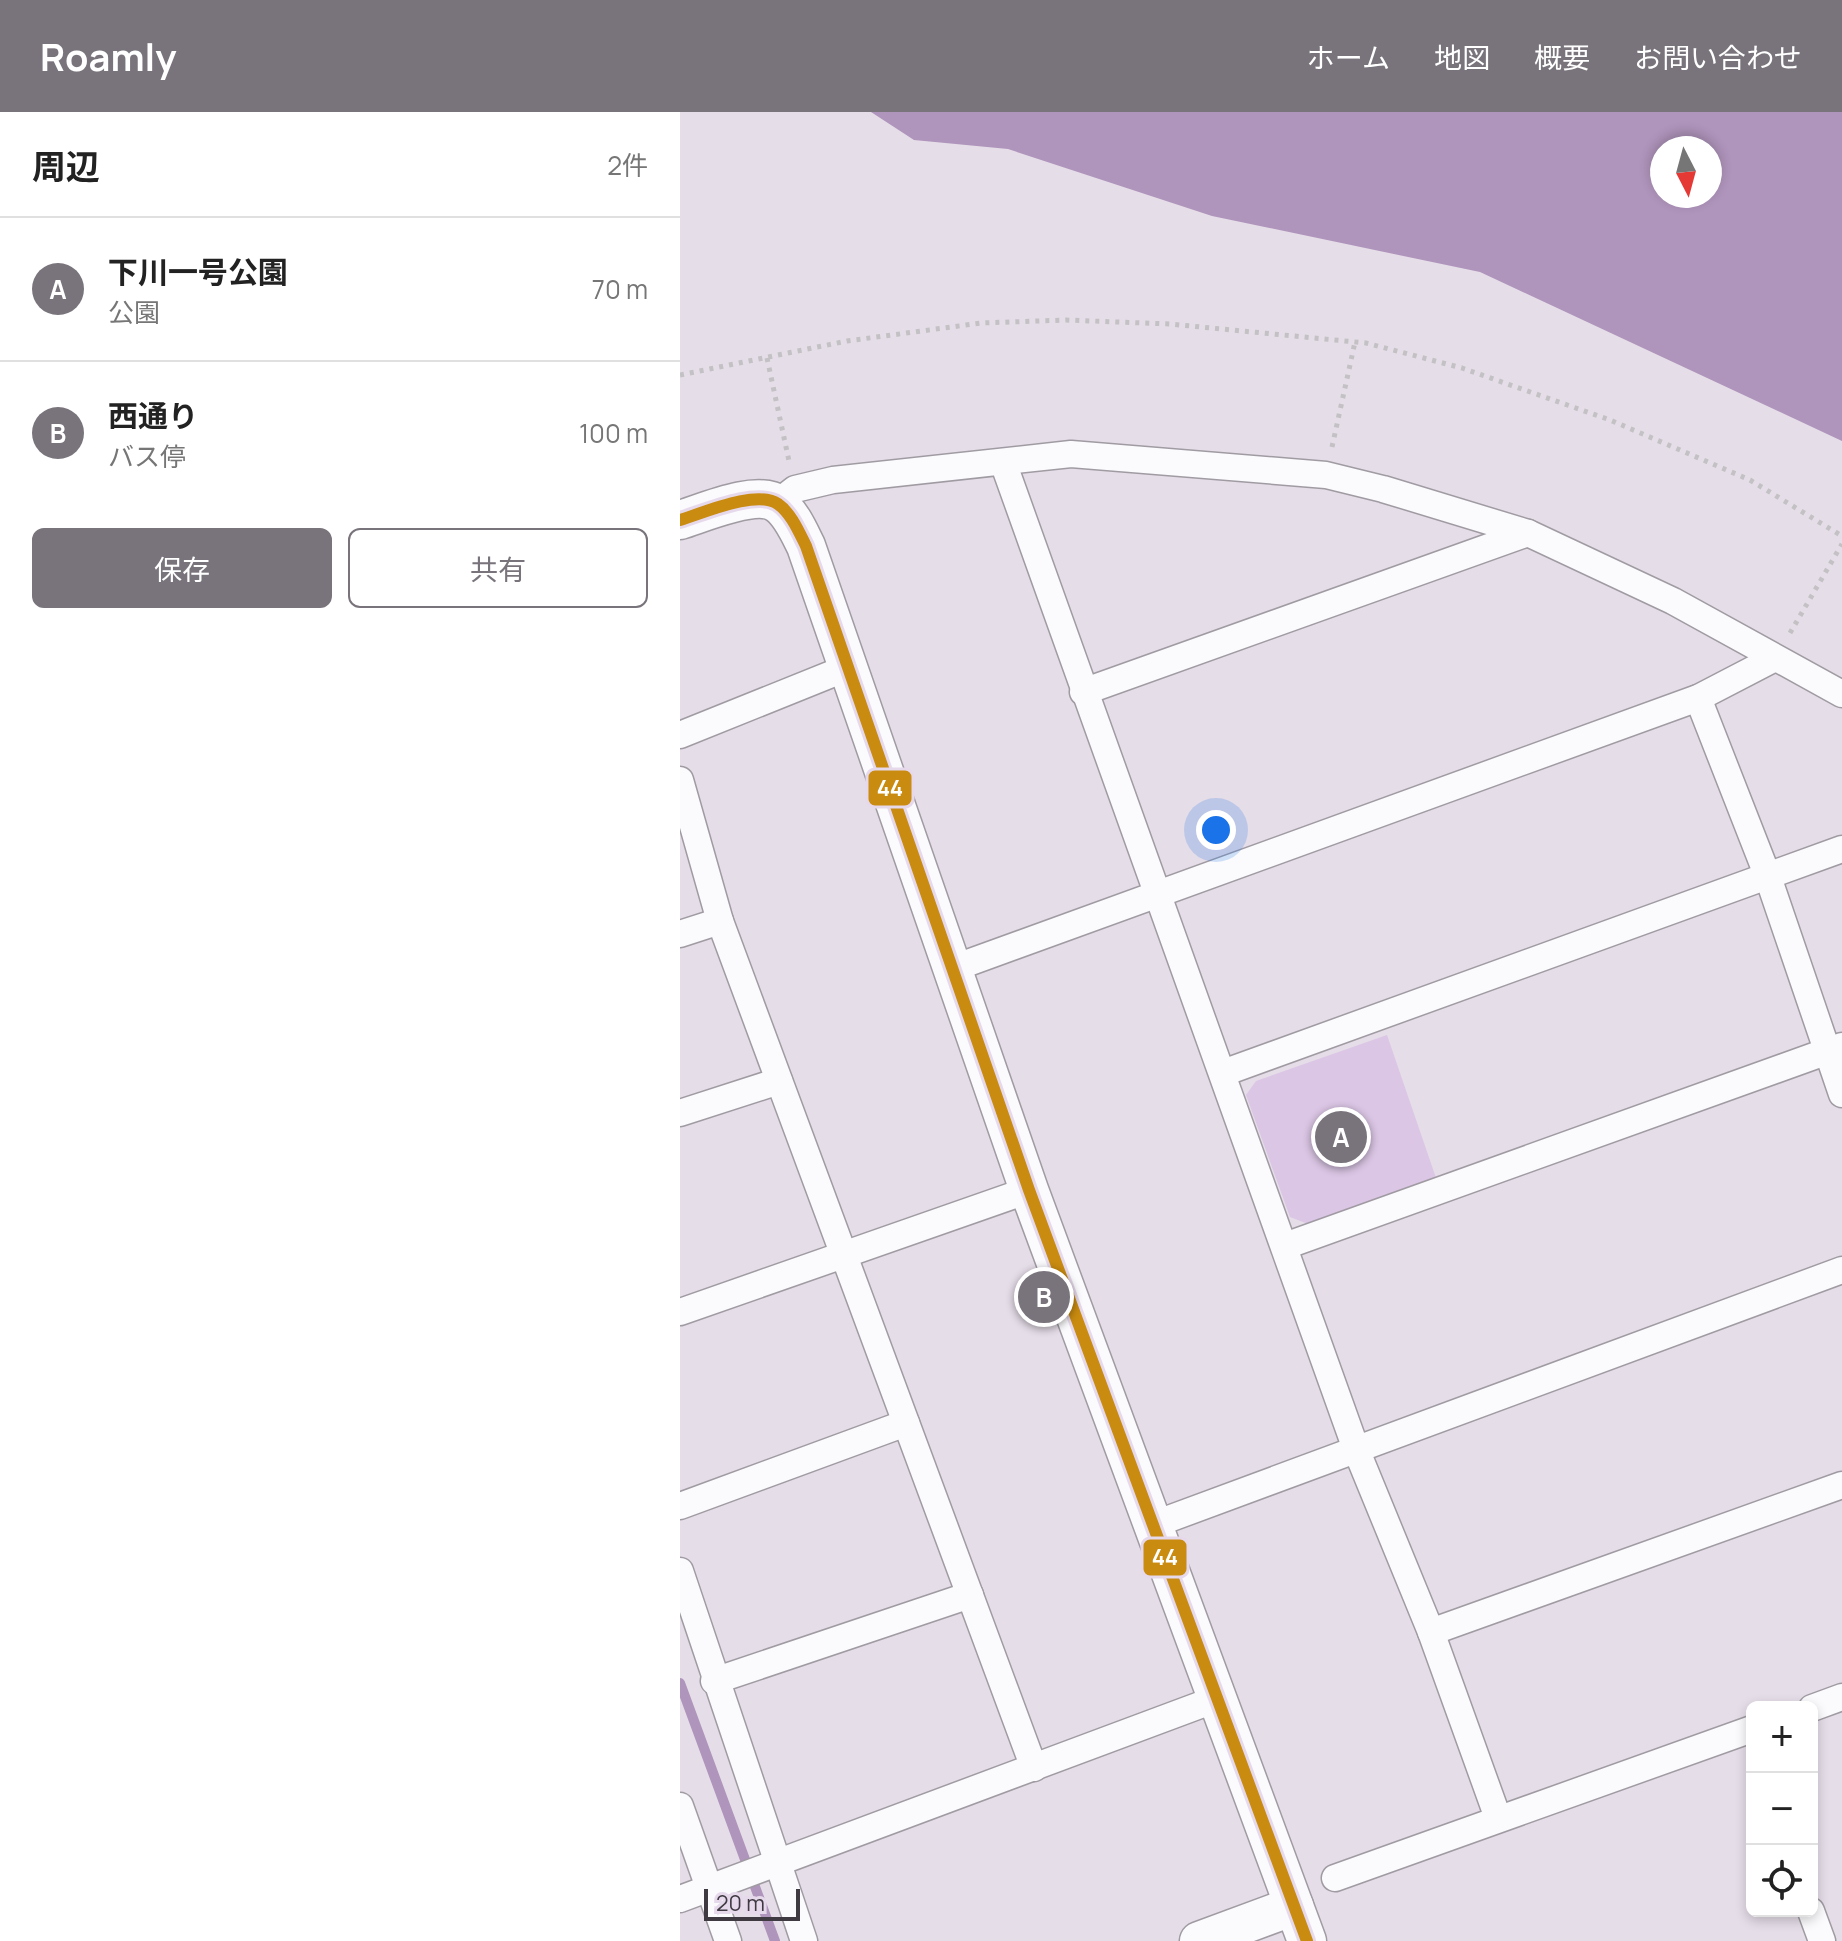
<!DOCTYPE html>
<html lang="ja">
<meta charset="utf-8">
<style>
body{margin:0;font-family:Manrope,"Noto Sans JP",sans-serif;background:#f2f2f2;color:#222}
.controls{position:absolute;right:24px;bottom:24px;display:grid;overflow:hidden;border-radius:12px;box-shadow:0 4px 12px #0003}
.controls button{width:72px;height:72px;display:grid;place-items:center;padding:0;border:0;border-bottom:2px solid #e0e0e0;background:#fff;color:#222;font:40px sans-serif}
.compass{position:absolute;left:970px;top:24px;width:72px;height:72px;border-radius:50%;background:#fff;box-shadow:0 4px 12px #0003;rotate:174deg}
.scale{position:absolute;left:24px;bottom:20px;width:96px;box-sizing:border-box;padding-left:8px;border:4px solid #3f3a41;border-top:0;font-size:22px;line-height:28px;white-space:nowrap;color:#3f3a41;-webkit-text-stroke:6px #e6d9ec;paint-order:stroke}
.you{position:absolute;left:536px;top:718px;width:28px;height:28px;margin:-20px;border:6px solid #fff;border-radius:50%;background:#1a73e8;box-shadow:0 0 0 12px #1a73e833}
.badge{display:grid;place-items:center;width:52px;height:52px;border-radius:50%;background:#79737b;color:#fff;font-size:26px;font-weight:700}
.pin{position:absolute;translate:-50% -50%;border:4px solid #fff;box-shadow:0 2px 8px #0006}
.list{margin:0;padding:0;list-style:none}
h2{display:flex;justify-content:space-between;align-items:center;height:104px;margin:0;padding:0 32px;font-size:34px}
h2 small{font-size:26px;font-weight:400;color:#767676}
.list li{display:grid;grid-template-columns:52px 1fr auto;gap:24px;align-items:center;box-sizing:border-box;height:144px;padding:0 32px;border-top:2px solid #e0e0e0}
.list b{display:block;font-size:30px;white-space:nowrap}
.list p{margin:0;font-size:26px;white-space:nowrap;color:#767676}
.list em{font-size:26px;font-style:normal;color:#767676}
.actions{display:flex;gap:16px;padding:24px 32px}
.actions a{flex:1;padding:18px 0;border:2px solid #79737b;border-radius:12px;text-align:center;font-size:28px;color:#79737b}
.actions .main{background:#79737b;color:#fff}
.icon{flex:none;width:44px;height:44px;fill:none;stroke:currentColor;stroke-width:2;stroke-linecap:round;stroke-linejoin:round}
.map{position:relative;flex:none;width:1162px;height:1829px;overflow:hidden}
header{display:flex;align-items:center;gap:48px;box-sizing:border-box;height:112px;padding:0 40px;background:#79737b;color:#fff}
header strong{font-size:38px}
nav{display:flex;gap:44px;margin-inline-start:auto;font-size:28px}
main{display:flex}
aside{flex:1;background:#fff}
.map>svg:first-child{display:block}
.green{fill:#dbc6e5}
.water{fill:#af94bb;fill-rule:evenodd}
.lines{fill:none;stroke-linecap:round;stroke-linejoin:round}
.stream{stroke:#af94bb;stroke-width:10}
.street-casing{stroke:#a09ba3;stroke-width:29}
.secondary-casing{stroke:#a09ba3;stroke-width:41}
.path{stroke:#c3c1c4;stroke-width:5;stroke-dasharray:4 6;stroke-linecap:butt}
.street{stroke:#fbfafc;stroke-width:26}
.secondary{stroke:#fbfafc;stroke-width:38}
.bus-1-casing{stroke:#e6d9ec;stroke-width:18}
.bus-1{stroke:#c98b10;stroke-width:12}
.line-badge{stroke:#e6d9ec;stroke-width:3}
.badge-label{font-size:22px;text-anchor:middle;font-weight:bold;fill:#fff}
</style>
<header>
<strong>Roamly</strong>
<nav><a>ホーム</a><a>地図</a><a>概要</a><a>お問い合わせ</a></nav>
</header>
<main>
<aside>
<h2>周辺<small>2件</small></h2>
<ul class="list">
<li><span class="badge">A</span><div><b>下川一号公園</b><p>公園</p></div><em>70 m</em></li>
<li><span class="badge">B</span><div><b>西通り</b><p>バス停</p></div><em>100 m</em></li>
</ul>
<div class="actions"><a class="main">保存</a><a>共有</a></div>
</aside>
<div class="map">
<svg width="1162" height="1829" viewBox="0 0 1162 1829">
<rect width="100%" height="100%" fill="#e5dde8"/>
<path class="green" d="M707,923L756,1066L631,1113L610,1105L566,983L576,969Z"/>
<path class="water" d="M191,0H1162V329L800,160L532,104L328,37L234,28ZM982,36H1030V84H982Z"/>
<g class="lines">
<path class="stream" d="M0,1571L95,1829"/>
<g class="street-casing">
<g id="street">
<path d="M323,350L676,1337L751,1520L818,1706"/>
<path d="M97,391L115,377L153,368L391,342L646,363L703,377L848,421L993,489L1162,582"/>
<path d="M403,580L848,421"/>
<path d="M1018,586L1088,765L1162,982"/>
<path d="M0,623L169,555"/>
<path d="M0,668L40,809L354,1656"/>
<path d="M0,822L40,809"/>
<path d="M274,856L1018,586L1095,546"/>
<path d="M543,961L1162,737"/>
<path d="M0,1001L99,969"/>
<path d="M605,1134L1162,934"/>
<path d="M0,1200L349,1078"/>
<path d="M0,1394L226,1311"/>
<path d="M475,1412L1162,1158"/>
<path d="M0,1459L124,1829"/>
<path d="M751,1520L1162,1373"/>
<path d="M34,1569L290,1483"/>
<path d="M1132,1596L1162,1585"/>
<path d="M0,1694L48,1829"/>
<path d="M655,1766L1072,1617"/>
<path d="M0,1787L539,1586"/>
<path d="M1131,1799L1142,1829"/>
</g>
</g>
<g class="secondary-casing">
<g id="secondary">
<path d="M0,408C23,401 77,377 98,392C111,401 119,420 126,434L349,1078L627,1829"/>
<path d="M519,1829L614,1794"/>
</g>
</g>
<g class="path">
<path d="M87,246L109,349"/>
<path d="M0,263L167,229L301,211L386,208L490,212L686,231L782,256L930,308L1070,368L1162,424"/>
<path d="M652,335L675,230"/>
<path d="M1110,521L1162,432"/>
</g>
<use href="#street" class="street"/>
<use href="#secondary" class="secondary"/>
<g class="bus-1-casing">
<path id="bus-1" d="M0,408C23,401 77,377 98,392C111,401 119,420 126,434L349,1078L627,1829"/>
</g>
<use href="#bus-1" class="bus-1"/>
</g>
<g class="line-badge">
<rect x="187" y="657" width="46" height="38" rx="8" fill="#c98b10"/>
<rect x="462" y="1426" width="46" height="39" rx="8" fill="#c98b10"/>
</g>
<g class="badge-label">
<text x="210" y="684">44</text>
<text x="485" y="1453">44</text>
</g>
</svg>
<div class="controls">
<button>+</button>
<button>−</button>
<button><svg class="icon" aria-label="locate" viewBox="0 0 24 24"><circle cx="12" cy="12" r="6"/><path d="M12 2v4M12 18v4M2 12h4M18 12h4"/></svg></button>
</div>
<svg class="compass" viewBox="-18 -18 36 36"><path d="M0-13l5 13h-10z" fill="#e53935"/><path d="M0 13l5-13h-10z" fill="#767676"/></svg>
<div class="scale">20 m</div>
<div class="you"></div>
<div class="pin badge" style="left:661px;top:1025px">A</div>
<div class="pin badge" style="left:364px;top:1185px">B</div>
</div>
</main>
